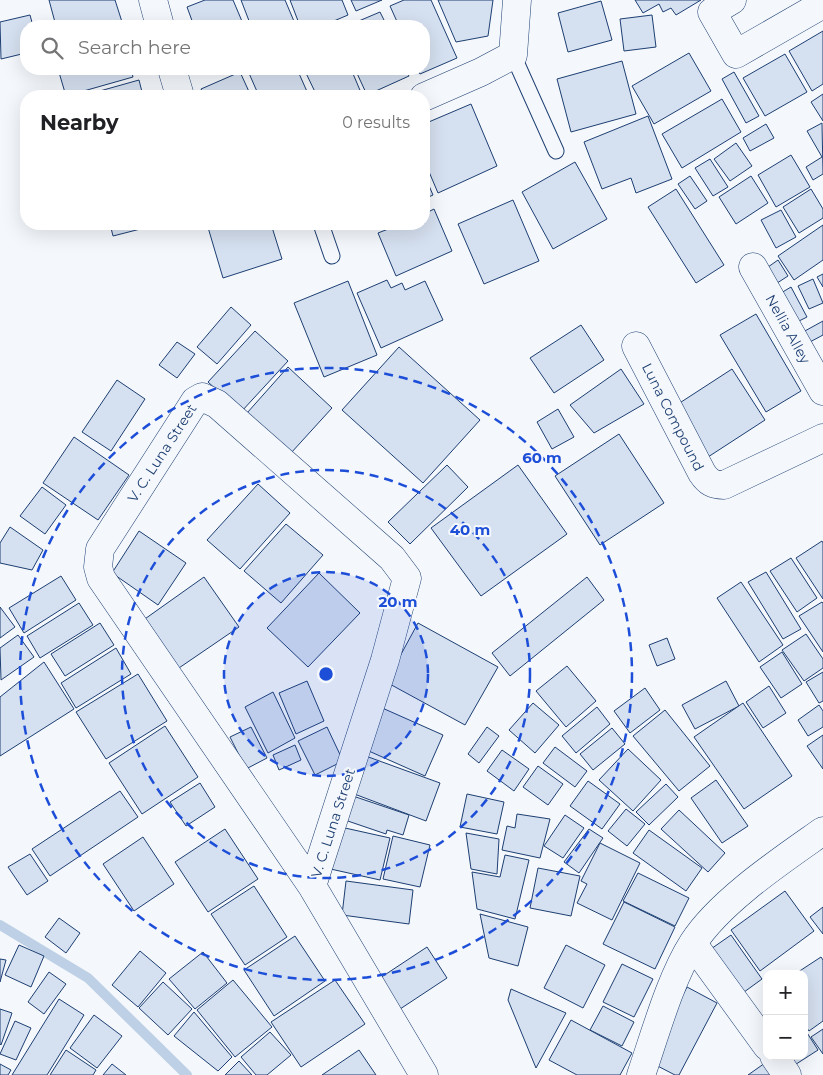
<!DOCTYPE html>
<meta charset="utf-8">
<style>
body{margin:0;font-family:Montserrat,sans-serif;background:#f6f6f6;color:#202124}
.controls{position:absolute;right:15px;bottom:15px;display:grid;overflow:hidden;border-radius:10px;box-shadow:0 5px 20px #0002}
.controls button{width:45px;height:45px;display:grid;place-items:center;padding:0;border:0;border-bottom:1px solid #e0e0e0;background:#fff;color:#202124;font:25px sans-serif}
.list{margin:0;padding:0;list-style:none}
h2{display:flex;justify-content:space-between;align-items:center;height:65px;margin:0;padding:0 20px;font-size:21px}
h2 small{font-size:16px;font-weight:400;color:#757577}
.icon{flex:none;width:28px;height:28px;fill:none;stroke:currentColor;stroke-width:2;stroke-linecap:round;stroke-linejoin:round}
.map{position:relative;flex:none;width:823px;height:1075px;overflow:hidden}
.search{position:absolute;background:#fff;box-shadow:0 5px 20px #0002;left:20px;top:20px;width:410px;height:55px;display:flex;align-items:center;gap:12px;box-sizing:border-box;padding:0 18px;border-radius:20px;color:#757577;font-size:19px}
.panel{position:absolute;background:#fff;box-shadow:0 5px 20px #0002;left:20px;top:90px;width:410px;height:140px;border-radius:20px}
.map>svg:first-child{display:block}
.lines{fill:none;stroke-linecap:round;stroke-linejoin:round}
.stream{stroke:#bed0e5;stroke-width:10}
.building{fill:#d5e0f0;stroke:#1d3f73}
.service-casing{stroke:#1d3f73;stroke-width:17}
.minor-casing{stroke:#1d3f73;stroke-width:29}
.tertiary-casing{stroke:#1d3f73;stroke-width:29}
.service{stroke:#f4f7fb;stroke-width:15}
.minor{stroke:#f4f7fb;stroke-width:28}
.tertiary{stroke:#f4f7fb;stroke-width:28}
.ring{fill:none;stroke:#1d4ed8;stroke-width:2.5;stroke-dasharray:9 6}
.labels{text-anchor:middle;stroke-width:4;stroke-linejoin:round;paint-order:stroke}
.street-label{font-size:14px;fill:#1d3f73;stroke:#f4f7fb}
.centre{fill:#1d4ed8;stroke:#f4f7fb;stroke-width:2.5}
.ring-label{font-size:15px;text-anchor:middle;font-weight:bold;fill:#1d4ed8;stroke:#f4f7fb;stroke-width:4;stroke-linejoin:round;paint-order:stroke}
</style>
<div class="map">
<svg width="823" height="1075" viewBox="0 0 823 1075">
<rect width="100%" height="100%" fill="#f4f7fb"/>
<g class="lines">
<path class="stream" d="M0,925L88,978L187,1075"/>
</g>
<g class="building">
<path d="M49,0H115L123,25L56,26Z"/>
<path d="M205,0H233L244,26H194L187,7Z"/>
<path d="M241,0H285L296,26H251Z"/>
<path d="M290,0H342L348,15L322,26H300Z"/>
<path d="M351,0H382L356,11Z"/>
<path d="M404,0H431L457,58L420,74L417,69H424V26H399L390,6Z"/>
<path d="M438,0H493L488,36L456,42Z"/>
<path d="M635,0H701L676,15L671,8L663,12L659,4L643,13Z"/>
<path d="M601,1L612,40L568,52L558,13Z"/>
<path d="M380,12L387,26H347Z"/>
<path d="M30,15L33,26H26V53L1,59L0,22Z"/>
<path d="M652,15L656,47L624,51L620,19Z"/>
<path d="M823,31V84L812,91L789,51Z"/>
<path d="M689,53L711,91L654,124L632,86Z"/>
<path d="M785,54L807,92L765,116L743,78Z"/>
<path d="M622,61L636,114L571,132L557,79Z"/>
<path d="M58,69H131L133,77L66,96Z"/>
<path d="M254,69H297L309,96H259L248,71Z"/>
<path d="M304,69H351L362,95L317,96Z"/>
<path d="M355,69H406L409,76L367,95Z"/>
<path d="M240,72L251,96H204L201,89Z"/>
<path d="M734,72L759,116L746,123L722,79Z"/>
<path d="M139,80L143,96H82Z"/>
<path d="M823,94V121L811,102Z"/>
<path d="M722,99L741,132L682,168L662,134Z"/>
<path d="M471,104L497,166L438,193L424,160V124Z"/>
<path d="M648,116L672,179L636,193L631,178L602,189L584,142Z"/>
<path d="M822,123L823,174L813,180L806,167L822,157L807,131Z"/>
<path d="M766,124L774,138L750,151L743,138Z"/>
<path d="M736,143L752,166L730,181L714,159Z"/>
<path d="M791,155L810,187L776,207L758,175Z"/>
<path d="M710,159L728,187L713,196L695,168Z"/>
<path d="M575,162L607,219L553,249L522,192Z"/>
<path d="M424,174L433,195L424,199Z"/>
<path d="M690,176L707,201L695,209L678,184Z"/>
<path d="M751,176L768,203L736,224L719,197Z"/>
<path d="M676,189L724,265L696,283L648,207Z"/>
<path d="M811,189L823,209V218L799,233L783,207Z"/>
<path d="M513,200L539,261L484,284L458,224Z"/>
<path d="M434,209L452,251L396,276L378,233L401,224H424V214Z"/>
<path d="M781,210L796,237L776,248L761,220Z"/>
<path d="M110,224H160L113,236Z"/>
<path d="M207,224H271L282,259L223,278Z"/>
<path d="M823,225V260L794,280L778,256Z"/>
<path d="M778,260L788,276L771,287L761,272Z"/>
<path d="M823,274V287L817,277Z"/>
<path d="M813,279L823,303L809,309L798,286Z"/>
<path d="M387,280L391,288L402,283L405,290L425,281L443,320L381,348L357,293Z"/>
<path d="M348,281L377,355L324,377L294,303Z"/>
<path d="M791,287L807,317L791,325L776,296Z"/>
<path d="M231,307L251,325L217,364L197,347Z"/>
<path d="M756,314L801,391L766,412L720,335Z"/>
<path d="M823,321V335L808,343L803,332Z"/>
<path d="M581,325L604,360L554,393L530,358Z"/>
<path d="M255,331L288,361L241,412L208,382Z"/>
<path d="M177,342L195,354L177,378L159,365Z"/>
<path d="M399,347L480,420L423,483L342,410Z"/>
<path d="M288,367L332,408L291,453L247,413Z"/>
<path d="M621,369L644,404L594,433L570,405Z"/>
<path d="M732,369L765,420L708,457L675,406Z"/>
<path d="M117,380L145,399L111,451L82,432Z"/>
<path d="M558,409L574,437L552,449L537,422Z"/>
<path d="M619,434L664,503L600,545L555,476Z"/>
<path d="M74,437L129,475L98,520L43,483Z"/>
<path d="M447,465L468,487L410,544L388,522Z"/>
<path d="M518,465L567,534L481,596L431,528Z"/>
<path d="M258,484L290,513L240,569L207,540Z"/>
<path d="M42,487L66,505L45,534L20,516Z"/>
<path d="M286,524L323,555L281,603L244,571Z"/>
<path d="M10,527L43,550L32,570L0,563V543Z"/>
<path d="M139,531L186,563L158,605L112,573Z"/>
<path d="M822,541L823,543V599L796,558Z"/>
<path d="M791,558L817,598L797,612L770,571Z"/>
<path d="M766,572L801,629L783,639L748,582Z"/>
<path d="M319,573L360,613L308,667L267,628Z"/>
<path d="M61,576L76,600L24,633L9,608Z"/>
<path d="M204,577L239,627L176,670L142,621Z"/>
<path d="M587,577L604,600L510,676L492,653Z"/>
<path d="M741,582L783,645L759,662L717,598Z"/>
<path d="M822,602L823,603V652L799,616Z"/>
<path d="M79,603L93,625L40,658L27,636Z"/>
<path d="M0,607L15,627L0,638Z"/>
<path d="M100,623L114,645L65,676L51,654Z"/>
<path d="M418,623L498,667L465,725L386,682Z"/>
<path d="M806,634L823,659V668L804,681L782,650Z"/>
<path d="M18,635L34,657L1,680L0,648Z"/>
<path d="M667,638L675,659L657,666L649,645Z"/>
<path d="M116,648L131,674L76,708L61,683Z"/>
<path d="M782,652L802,684L781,698L760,667Z"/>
<path d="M44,662L74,709L0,756V697Z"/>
<path d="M567,666L596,701L566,727L536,691Z"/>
<path d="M823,672V701L819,703L806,682Z"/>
<path d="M138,674L167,721L106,759L76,712Z"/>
<path d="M307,681L324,721L296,734L279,693Z"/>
<path d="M726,681L739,706L695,729L682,705Z"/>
<path d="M769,686L786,713L763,728L746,702Z"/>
<path d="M645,688L660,710L630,733L614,711Z"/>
<path d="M273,692L295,738L268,753L245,707Z"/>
<path d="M533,703L559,725L535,753L509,730Z"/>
<path d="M743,703L792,776L744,809L694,737Z"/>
<path d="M819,705L823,711V727L808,736L798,720Z"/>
<path d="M380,707L443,735L425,776L362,748Z"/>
<path d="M597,707L610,724L576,753L562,736Z"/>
<path d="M665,710L710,766L679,791L633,736Z"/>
<path d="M165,726L198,777L142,814L109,763Z"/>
<path d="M251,727L267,758L246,769L230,737Z"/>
<path d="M327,727L343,761L315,775L298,741Z"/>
<path d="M487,727L499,736L479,763L468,754Z"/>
<path d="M612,728L625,744L593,770L580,754Z"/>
<path d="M823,735V769L807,746Z"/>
<path d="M295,745L301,760L279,770L273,755Z"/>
<path d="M555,747L587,771L575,787L543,763Z"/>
<path d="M628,749L661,780L633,811L599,780Z"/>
<path d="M502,750L529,769L514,791L487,771Z"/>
<path d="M363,755L440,783L426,821L349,792Z"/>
<path d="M538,766L563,784L548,805L523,787Z"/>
<path d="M716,780L748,826L722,843L691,798Z"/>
<path d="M588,781L620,804L602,829L570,806Z"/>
<path d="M200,783L215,807L186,826L170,802Z"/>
<path d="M666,784L678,797L649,825L636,812Z"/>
<path d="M120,791L138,817L50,876L32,849Z"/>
<path d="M344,793L409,815L403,835L387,830L386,834L336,817Z"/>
<path d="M467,794L504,802L497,834L460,827Z"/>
<path d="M626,809L645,824L627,846L608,831Z"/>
<path d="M679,810L725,853L708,872L661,829Z"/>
<path d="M517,814L550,819L540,858L502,850L507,826L515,828Z"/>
<path d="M565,815L584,828L563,858L544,846Z"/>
<path d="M336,826L390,838L380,880L326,868Z"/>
<path d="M225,829L258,879L208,912L175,862Z"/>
<path d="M589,829L603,838L579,873L564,862Z"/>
<path d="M649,830L702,868L686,891L633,853Z"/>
<path d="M466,833L499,839L497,874L471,869Z"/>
<path d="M393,836L430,845L420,887L383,879Z"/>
<path d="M143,837L174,884L134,911L103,864Z"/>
<path d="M600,843L640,863L612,920L577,903L587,884L581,881Z"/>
<path d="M30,854L48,881L27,895L8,867Z"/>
<path d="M505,855L529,860L515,919L477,909L472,872L500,877Z"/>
<path d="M538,868L580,876L571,916L530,908Z"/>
<path d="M638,873L689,898L675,926L623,901Z"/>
<path d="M346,881L413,890L409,924L342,915Z"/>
<path d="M254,886L287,937L245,965L211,914Z"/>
<path d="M785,891L814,931L760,971L731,930Z"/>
<path d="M624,902L675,927L655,969L603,944Z"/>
<path d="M823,907V934L810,917Z"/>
<path d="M480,914L528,927L518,966L489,958Z"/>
<path d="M59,918L80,933L66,953L45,937Z"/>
<path d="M731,935L762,979L740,995L708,951Z"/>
<path d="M295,936L325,981L274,1016L244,970Z"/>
<path d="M19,945L44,956L31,987L5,975Z"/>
<path d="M566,945L605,965L583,1008L544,988Z"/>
<path d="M427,947L447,978L391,1015L371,984Z"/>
<path d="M140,951L166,973L138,1007L112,985Z"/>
<path d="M203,952L227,983L195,1009L169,979Z"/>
<path d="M821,957L823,960V1021L809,1031L804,1024V974H795Z"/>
<path d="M0,959L6,960L0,982Z"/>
<path d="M622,964L653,979L634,1017L603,1002Z"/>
<path d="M49,972L66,984L44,1014L28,1002Z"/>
<path d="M233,980L272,1027L235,1057L197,1010Z"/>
<path d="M335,980L365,1024L301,1067L271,1022Z"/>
<path d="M163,982L192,1009L168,1035L139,1008Z"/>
<path d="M687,987L717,1003L679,1075H675L648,1061Z"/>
<path d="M511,989L566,1013L536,1068L508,1000Z"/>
<path d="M59,999L84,1015L47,1075H12Z"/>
<path d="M603,1006L634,1022L622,1046L590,1030Z"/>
<path d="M0,1009L12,1013L1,1045L0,1044Z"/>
<path d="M194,1012L232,1057L218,1071L174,1036Z"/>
<path d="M94,1015L122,1036L97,1068L70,1048Z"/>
<path d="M571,1020L632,1053L620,1075H577L549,1060Z"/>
<path d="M15,1021L31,1028L16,1060L0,1054Z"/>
<path d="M804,1028L818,1050L790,1068L783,1056H804Z"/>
<path d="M823,1029V1054L811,1037Z"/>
<path d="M270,1032L291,1055L267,1075H256L241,1057Z"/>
<path d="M66,1050L96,1070L93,1075H50Z"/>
<path d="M359,1050L376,1075H322Z"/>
<path d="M239,1061L252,1075H225Z"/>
<path d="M765,1063L773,1075H748Z"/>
<path d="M0,1064L11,1070L8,1075H0Z"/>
<path d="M112,1064L126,1075H103Z"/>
</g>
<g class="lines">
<g class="service-casing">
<g id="service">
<path d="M513,55L556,151"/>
<path d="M321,224L332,256"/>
</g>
</g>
<g class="minor-casing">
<g id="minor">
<path d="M153,0L160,26"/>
<path d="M732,0L712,12L736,54L823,4"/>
<path d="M172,69L180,96"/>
<path d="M424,97L481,72L513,55L517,0"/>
<path d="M753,267L823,391"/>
<path d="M636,346L702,473C708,482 713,485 724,485L823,438"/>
<path d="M312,886L385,660L407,578L392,558L217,404L202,397L195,401L100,549L98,567L101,578L312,886L424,1075"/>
<path d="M693,944L767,1046"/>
<path d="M774,1056L787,1075"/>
</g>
</g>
<g class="tertiary-casing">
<path id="tertiary" d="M641,1075C655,1035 670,979 693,943C720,901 782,860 823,831"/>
</g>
<use href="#service" class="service"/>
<use href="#minor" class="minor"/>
<use href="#tertiary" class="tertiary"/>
</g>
<circle cx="326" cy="674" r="102" fill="#1d4ed8" fill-opacity=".12"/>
<g class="ring">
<circle cx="326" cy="674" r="102"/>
<circle cx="326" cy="674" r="204"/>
<circle cx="326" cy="674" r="306"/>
</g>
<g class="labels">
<g class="street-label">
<text transform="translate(788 329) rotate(61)" y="5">Nellia Alley</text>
<text transform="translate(673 417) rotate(63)" y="5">Luna Compound</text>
<text transform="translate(162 453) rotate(-57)" y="5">V. C. Luna Street</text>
<text transform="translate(333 823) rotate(-72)" y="5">V. C. Luna Street</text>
</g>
</g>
<circle cx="326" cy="674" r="8" class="centre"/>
<g class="ring-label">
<text x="542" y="463">60 m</text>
<text x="470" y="535">40 m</text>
<text x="398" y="607">20 m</text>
</g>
</svg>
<div class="controls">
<button>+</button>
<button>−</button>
</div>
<div class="search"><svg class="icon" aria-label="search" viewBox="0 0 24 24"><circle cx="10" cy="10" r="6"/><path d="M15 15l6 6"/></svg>Search here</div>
<section class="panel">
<h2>Nearby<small>0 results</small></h2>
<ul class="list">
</ul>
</section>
</div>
